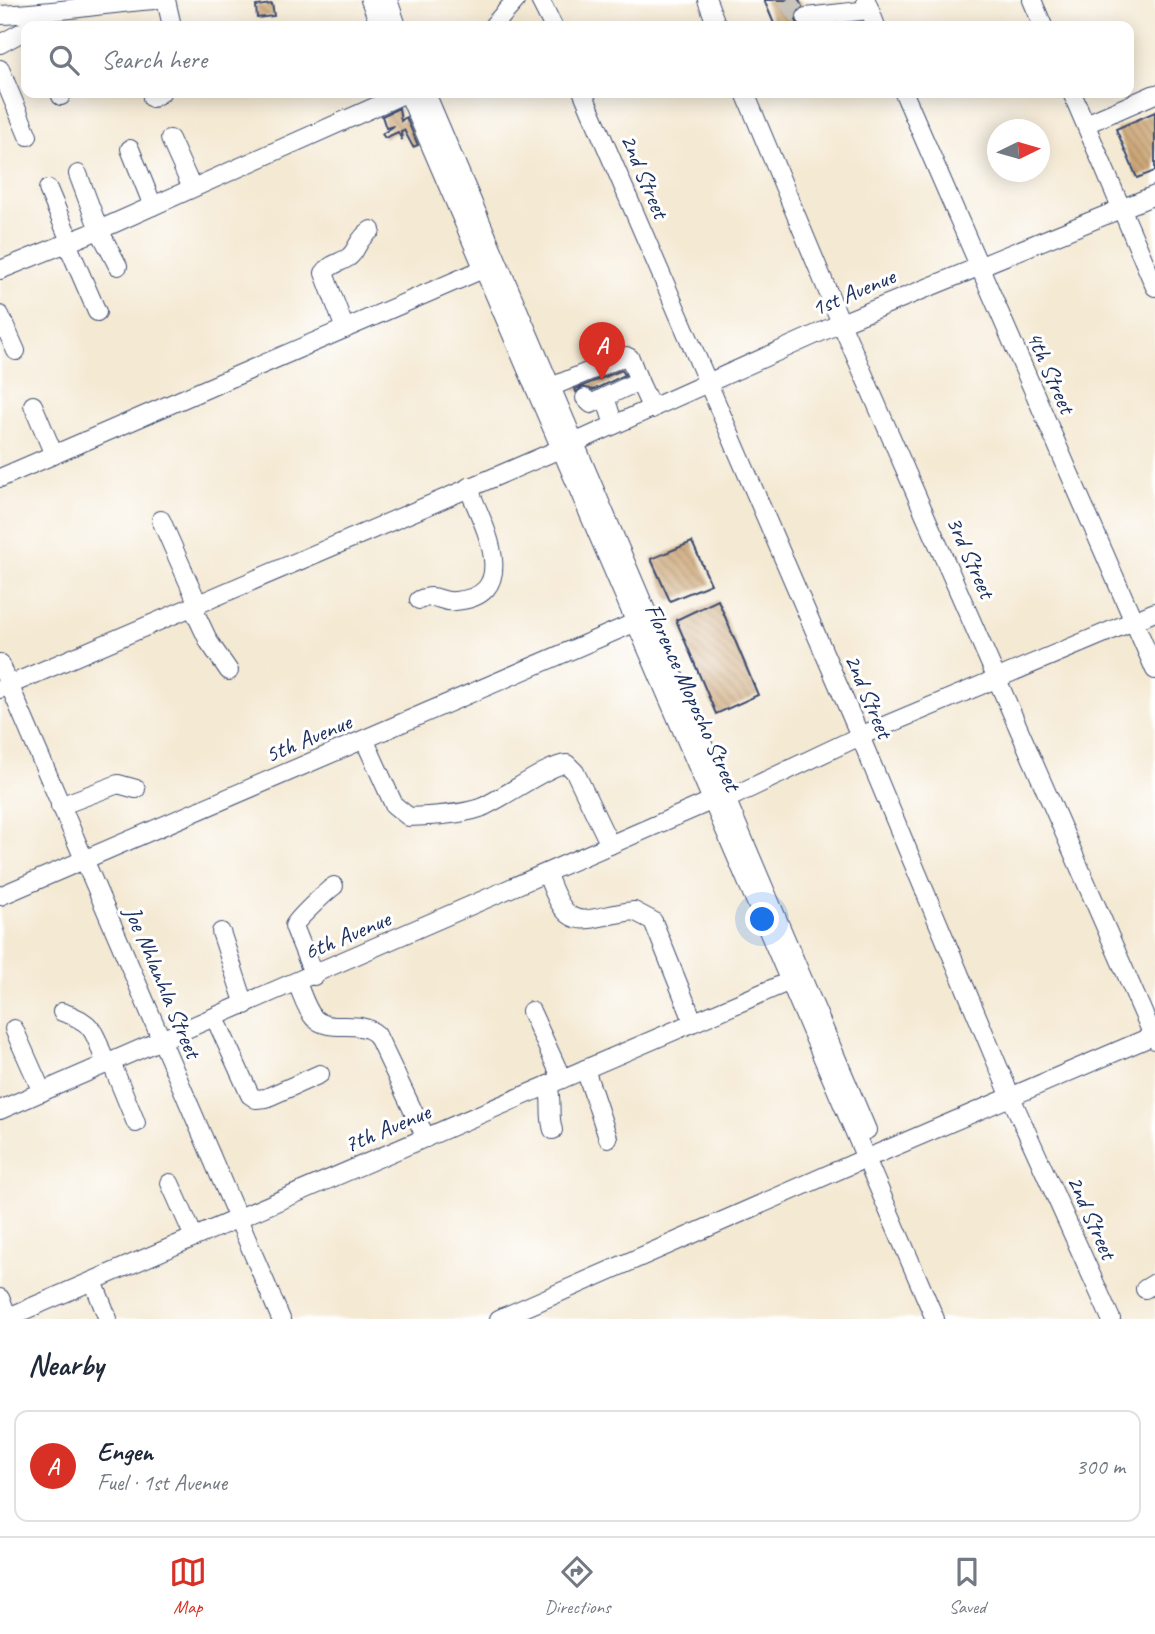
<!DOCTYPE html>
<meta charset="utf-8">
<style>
body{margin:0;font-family:Caveat,sans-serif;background:#f6f6f7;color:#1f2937}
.compass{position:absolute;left:987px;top:119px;width:63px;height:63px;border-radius:50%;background:#fff;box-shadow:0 4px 18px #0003;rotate:85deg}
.you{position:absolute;left:763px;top:920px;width:24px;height:24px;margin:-18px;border:5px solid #fff;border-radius:50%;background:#1a73e8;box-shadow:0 0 0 10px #1a73e833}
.badge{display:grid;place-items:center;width:46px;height:46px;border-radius:50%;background:#d93025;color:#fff;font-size:23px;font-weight:700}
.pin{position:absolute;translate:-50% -58px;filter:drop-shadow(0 2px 4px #0008)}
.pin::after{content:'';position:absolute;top:37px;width:24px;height:21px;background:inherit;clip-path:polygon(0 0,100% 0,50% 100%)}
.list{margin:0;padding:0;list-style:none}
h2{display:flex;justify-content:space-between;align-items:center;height:91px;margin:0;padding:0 28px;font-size:30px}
h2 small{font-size:23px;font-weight:400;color:#747a83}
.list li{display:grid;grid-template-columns:46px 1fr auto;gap:21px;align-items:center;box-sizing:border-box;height:112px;margin:0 14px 14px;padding:0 14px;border:2px solid #e0e1e3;border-radius:14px}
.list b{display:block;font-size:26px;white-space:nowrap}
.list p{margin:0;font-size:23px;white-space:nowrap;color:#747a83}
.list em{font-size:23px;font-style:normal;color:#747a83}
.icon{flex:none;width:38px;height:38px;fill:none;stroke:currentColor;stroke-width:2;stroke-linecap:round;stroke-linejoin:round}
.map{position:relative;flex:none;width:1155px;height:1319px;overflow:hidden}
.search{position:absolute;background:#fff;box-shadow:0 4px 18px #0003;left:21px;right:21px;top:21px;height:77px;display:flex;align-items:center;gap:18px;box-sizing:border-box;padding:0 24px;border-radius:14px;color:#747a83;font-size:26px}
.sheet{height:217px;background:#fff}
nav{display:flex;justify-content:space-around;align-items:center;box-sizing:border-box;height:98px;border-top:2px solid #e0e1e3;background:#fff;font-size:19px;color:#747a83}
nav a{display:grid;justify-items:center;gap:4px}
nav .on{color:#d93025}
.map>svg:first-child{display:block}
.building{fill:url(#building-back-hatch)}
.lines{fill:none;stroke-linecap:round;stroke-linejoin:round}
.minor-tunnel{stroke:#c9c4bc;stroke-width:18;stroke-dasharray:18 9;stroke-linecap:butt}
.minor-casing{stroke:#3c4b70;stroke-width:20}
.minor{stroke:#fff;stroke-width:18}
.labels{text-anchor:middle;stroke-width:6;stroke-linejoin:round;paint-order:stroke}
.street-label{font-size:24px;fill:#1b2f5e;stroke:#fff}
</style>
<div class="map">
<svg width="1155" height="1319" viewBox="0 0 1155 1319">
<defs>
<pattern id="building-back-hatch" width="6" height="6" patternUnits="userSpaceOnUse" patternTransform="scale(1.75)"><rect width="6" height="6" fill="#cda778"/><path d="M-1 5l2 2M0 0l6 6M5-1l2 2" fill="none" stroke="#a68866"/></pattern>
</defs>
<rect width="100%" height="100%" fill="#fff"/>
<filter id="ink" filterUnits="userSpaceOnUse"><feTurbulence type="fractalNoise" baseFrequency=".0143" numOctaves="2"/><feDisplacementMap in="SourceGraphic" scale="14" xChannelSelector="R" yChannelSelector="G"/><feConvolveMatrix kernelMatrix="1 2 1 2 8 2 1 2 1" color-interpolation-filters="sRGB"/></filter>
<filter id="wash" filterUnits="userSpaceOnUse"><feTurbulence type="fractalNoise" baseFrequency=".00686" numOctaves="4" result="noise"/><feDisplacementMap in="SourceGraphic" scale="28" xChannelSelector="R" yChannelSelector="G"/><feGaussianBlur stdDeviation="1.57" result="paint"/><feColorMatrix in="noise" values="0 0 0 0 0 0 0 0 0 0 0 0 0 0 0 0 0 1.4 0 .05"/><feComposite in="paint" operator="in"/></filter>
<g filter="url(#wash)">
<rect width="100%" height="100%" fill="#f4e9d3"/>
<g id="blocks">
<g class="building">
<path d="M764,0H799L802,7L795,18L799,26H775Z"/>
<path d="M272,4L274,16L257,18L256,6Z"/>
<path d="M399,108L401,121L406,117L418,145L413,147L404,130L401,131L402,140L398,132L385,138L382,134L394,126L386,128L382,116Z"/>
<path d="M1155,112V171L1137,178L1116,129Z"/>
<path d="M622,370L625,375L593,390L583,387L576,392L575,389Z"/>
<path d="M692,542L711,584L670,601L651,559Z"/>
<path d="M718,600L758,695L716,714L676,620Z"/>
</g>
</g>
</g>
<g filter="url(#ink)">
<use href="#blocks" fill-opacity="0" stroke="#3c4b70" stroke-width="2"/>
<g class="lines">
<path class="minor-tunnel" d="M787,0L795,12L806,17"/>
<g class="minor-casing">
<g id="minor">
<path d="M166,0L172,26"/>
<path d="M370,0L380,26"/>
<path d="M388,0L397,26"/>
<path d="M540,0L553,26"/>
<path d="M707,0L717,26"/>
<path d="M866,0L876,26"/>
<path d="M1032,0L1043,26"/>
<path d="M0,15C52,13 102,4 154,0"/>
<path d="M806,17L869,10"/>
<path d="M493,26L516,0"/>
<path d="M0,44L26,30"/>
<path d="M0,69L28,136"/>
<path d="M60,93L61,96"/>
<path d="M408,93L935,1319"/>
<path d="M426,93L867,1130"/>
<path d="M583,93L860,736L1010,1095L1111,1319"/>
<path d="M745,93L841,323L1155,1040"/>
<path d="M904,93L1155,670"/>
<path d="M1072,93L1155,287"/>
<path d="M152,98L161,93"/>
<path d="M1086,124L1155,94"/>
<path d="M170,139L192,188"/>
<path d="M130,149L153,206"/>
<path d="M78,174L99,230L118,266"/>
<path d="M48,189L70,241"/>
<path d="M67,243L97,312"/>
<path d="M0,270L99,230L406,93"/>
<path d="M0,315L16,351"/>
<path d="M345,329L324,273C330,264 340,263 349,257C358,250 356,240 371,230"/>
<path d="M551,387L626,356L630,358L639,381"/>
<path d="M585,398L591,404L605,397"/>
<path d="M33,405L54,455"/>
<path d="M614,425L605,397L639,381L652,409"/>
<path d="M0,478L483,269"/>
<path d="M161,520L198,604"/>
<path d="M419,600C438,592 439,603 455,601C523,596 483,524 468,487"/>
<path d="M192,606L209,642L229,671"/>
<path d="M0,663L281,1319"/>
<path d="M0,689L574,443L841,323L1155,195"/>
<path d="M365,741L394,805L409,817C430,816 460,815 480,808C501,800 551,763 567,764L575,772L610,845"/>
<path d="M727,799L860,736L1155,612"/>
<path d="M60,806L118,784L136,789"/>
<path d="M547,874C570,939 581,917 634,911L653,921L693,1021"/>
<path d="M0,896L634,623"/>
<path d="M221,932L245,1005"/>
<path d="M314,976L294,926C296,920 328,890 334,886"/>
<path d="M297,983C302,994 306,1009 314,1018C330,1034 360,1018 377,1035L426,1138"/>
<path d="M531,1011L562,1079"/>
<path d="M62,1012C95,1022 95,1034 106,1065"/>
<path d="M215,1018L250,1095L256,1099L266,1098L320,1074"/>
<path d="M14,1029L42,1092"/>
<path d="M111,1062L136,1123"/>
<path d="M585,1069L608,1138"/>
<path d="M548,1085C553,1101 548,1114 553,1130"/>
<path d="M0,1110L711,801"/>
<path d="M877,1154L1155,1035"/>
<path d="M170,1183L194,1237"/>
<path d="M93,1281L108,1319"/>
<path d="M1145,1289L1155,1283"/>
<path d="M0,1298L8,1317"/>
<path d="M4,1319L790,981"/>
<path d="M499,1319L866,1158"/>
</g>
</g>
<use href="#minor" class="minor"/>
</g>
</g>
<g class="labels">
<g class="street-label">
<text transform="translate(645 176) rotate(67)" y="8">2nd Street</text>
<text transform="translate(853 292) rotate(-23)" y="8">1st Avenue</text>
<text transform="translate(1051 372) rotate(66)" y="8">4th Street</text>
<text transform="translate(971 557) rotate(66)" y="8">3rd Street</text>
<text transform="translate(869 696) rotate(67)" y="8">2nd Street</text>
<text transform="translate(693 697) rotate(66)" y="8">Florence Moposho Street</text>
<text transform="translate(308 738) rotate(-23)" y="8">5th Avenue</text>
<text transform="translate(347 935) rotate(-23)" y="8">6th Avenue</text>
<text transform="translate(163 982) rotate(67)" y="8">Joe Nhlanhla Street</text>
<text transform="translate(387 1128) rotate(-23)" y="8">7th Avenue</text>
<text transform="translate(1092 1217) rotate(66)" y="8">2nd Street</text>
</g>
</g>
</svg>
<svg class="compass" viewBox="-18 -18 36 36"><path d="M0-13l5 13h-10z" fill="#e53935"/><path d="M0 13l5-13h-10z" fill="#747a83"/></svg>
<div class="you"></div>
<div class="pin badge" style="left:602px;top:380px">A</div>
<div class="search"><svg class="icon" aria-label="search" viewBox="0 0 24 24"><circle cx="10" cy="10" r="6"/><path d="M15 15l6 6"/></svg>Search here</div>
</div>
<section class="sheet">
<h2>Nearby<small></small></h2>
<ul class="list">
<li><span class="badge">A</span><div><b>Engen</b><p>Fuel · 1st Avenue</p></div><em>300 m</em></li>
</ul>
</section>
<nav>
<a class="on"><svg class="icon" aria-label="map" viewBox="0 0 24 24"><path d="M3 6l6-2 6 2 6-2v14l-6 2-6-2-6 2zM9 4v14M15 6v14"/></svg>Map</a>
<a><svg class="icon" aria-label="directions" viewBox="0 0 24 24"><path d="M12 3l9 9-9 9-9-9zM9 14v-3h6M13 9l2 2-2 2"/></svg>Directions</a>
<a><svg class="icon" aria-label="saved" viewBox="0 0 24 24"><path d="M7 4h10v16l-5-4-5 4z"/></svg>Saved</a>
</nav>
